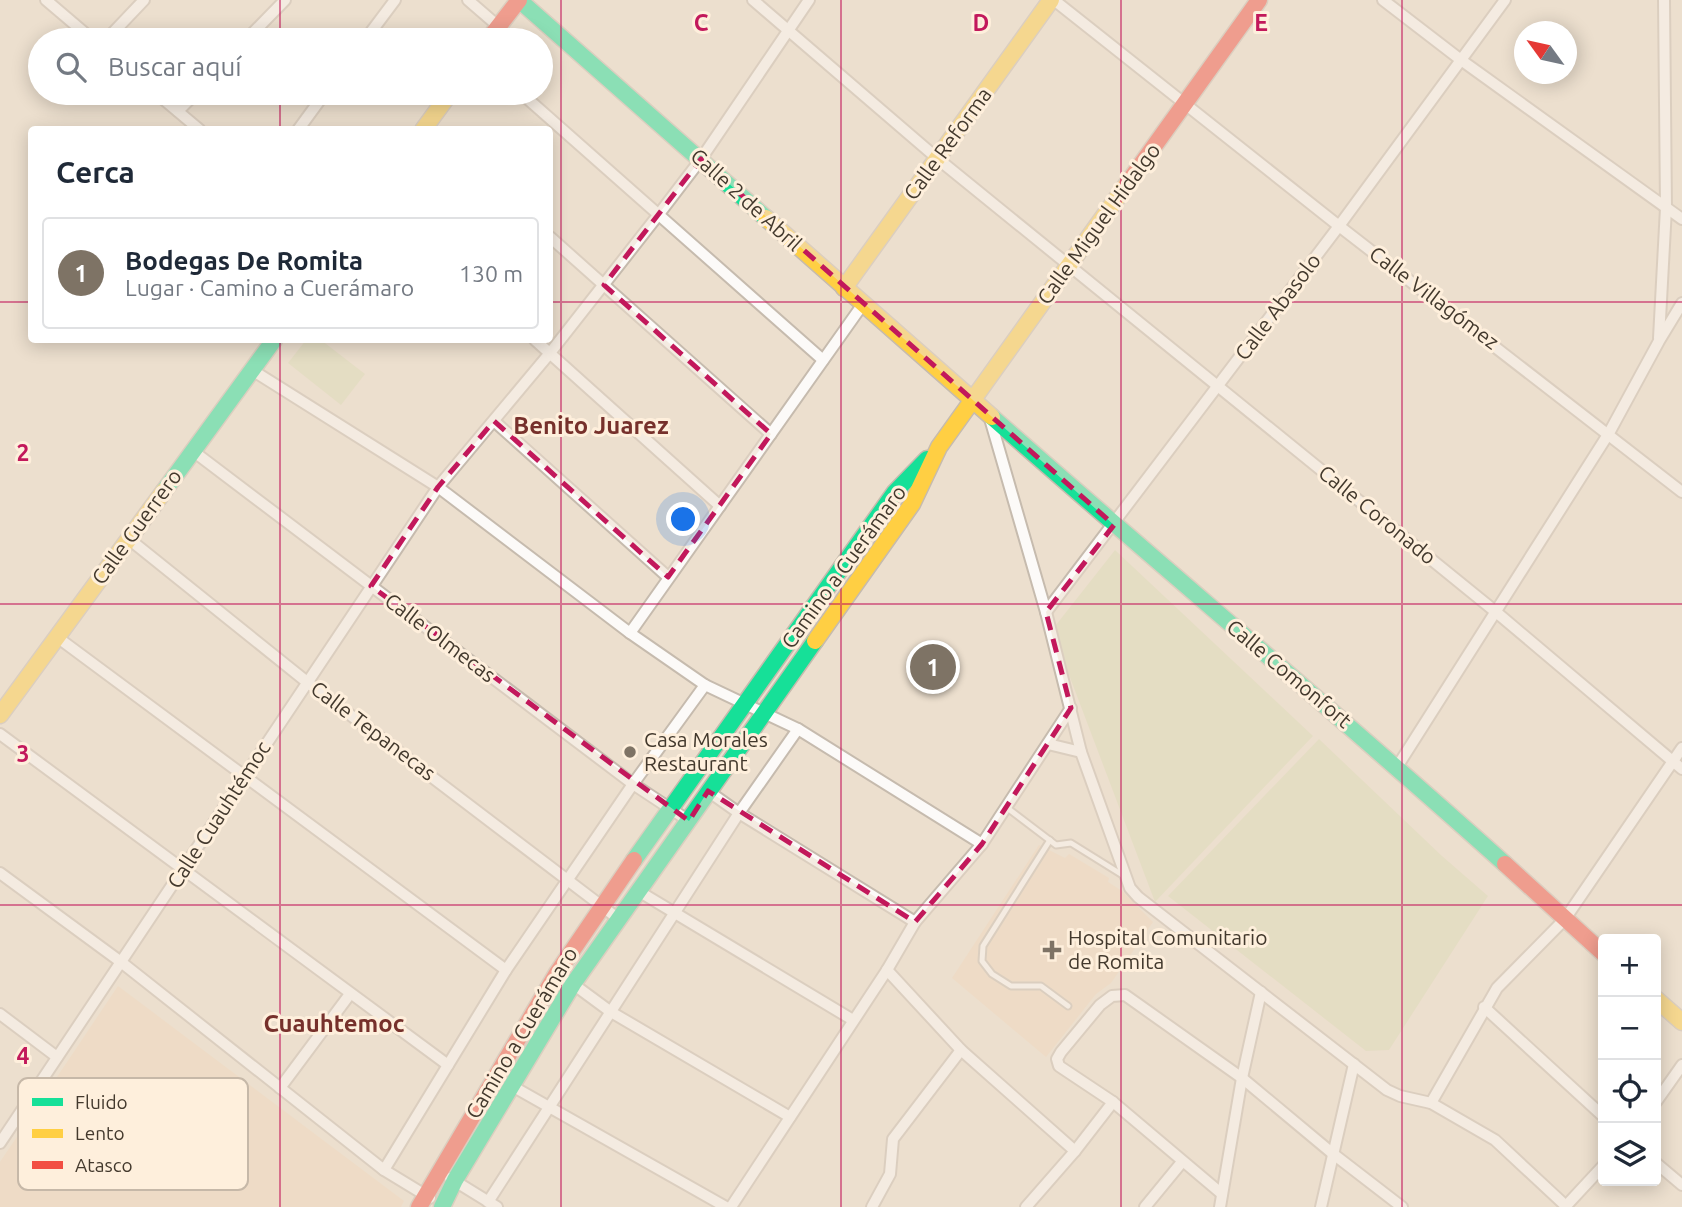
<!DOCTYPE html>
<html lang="es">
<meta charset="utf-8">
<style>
body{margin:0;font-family:Ubuntu,sans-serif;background:#f2f2f3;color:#1f2937}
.controls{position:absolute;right:21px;bottom:21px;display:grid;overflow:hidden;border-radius:7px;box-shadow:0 4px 18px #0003}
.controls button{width:63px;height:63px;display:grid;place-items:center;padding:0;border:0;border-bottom:2px solid #e0e1e3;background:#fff;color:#1f2937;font:35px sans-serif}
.compass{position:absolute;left:1514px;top:21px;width:63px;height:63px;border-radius:50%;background:#fff;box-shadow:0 4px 18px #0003;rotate:303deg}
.you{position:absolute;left:684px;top:520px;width:24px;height:24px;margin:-18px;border:5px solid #fff;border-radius:50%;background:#1a73e8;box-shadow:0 0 0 10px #1a73e833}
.badge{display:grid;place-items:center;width:46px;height:46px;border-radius:50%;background:#7e7365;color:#fff;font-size:23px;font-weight:700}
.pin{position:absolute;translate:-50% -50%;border:4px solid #fff;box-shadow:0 2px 7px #0006}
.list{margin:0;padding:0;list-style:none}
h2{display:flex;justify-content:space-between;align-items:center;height:91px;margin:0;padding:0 28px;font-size:30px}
h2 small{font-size:23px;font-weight:400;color:#747a83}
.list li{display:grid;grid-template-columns:46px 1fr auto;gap:21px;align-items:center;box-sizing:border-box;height:112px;margin:0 14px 14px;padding:0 14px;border:2px solid #e0e1e3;border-radius:7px}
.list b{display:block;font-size:26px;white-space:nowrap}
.list p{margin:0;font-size:23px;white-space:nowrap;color:#747a83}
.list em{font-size:23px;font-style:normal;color:#747a83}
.icon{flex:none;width:38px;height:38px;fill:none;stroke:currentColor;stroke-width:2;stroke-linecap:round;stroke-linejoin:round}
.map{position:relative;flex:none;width:1682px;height:1207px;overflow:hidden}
.search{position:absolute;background:#fff;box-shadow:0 4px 18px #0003;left:28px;top:28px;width:525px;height:77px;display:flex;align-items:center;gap:18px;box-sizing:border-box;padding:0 24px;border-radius:38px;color:#747a83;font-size:26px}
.panel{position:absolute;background:#fff;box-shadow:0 4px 18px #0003;left:28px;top:126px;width:525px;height:217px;border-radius:7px}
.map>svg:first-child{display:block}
.built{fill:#efd8bc}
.green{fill:#dadbb7}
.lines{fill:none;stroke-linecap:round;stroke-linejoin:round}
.lane-casing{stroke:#c6bbae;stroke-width:9}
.street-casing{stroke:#c6bbae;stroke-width:14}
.fast-casing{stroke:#c6bbae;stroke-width:19}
.slow-casing{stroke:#c6bbae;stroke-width:19}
.jam-casing{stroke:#c6bbae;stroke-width:19}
.lane{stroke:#fcfaf8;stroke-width:5}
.street{stroke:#fcfaf8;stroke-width:10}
.fast{stroke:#16e098;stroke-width:16}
.slow{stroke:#ffcf43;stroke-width:16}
.jam{stroke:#f24e42;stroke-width:16}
.marked{fill:none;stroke:#c2185b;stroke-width:5;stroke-dasharray:14 9;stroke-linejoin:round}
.grid{fill:none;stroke:#c2185b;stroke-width:2;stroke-opacity:0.55}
.poi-dot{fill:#7e7365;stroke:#feefdc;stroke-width:2.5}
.labels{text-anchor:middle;stroke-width:6;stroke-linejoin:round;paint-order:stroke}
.street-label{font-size:21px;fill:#43392d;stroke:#feefdc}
.poi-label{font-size:21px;fill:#43392d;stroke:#feefdc;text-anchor:start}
.quarter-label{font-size:24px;font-weight:bold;fill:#76302b;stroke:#feefdc}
.key{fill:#feefdc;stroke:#c6b8a8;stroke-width:2}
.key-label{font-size:19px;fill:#43392d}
.grid-label{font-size:23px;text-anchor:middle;font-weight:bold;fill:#c2185b;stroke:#feefdc;stroke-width:6;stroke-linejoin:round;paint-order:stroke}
</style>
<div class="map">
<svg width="1682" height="1207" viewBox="0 0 1682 1207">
<rect width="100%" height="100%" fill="#ecdfce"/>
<g class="built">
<path d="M1039,845L1065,858L1069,854L1109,878L1108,882L1122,891L1153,922L1111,983L1096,994L1046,1057L952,978Z"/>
<path d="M118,986L404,1201L401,1207H0V1162Z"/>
</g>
<g class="green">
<path d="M306,340H321L365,374L341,405L288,363Z"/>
<path d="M1115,550L1313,736L1155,902L1052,630Z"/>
<path d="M1319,739L1442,856L1488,896L1389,1050L1366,1051L1168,896Z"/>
</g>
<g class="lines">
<g class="lane-casing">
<g id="lane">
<path d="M1006,807L1056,845L1071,843L1124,876"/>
<path d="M1050,840L983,946L982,961L992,974L1011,986H1041L1068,1006"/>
</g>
</g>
<g class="street-casing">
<g id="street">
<path d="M46,0L93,40"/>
<path d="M468,0L498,26"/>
<path d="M753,0L938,159L1496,612L1682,769"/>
<path d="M1054,0L1339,226L1682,492"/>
<path d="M1383,0L1461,60L1682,219"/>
<path d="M106,40L144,0"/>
<path d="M246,40L285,0"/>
<path d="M365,40L395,0"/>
<path d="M156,93L200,130"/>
<path d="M521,93L823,360"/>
<path d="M178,111L196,93"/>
<path d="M298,130L325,93"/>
<path d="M550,237L771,434"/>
<path d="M1659,338L1666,208L1664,0"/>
<path d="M535,340L720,506"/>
<path d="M252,370L438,487L630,633L705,685L798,729L982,844"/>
<path d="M989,415L1046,612L1081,752L1130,888L1138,897L1387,1090L1400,1096L1431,1103L1495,1140L1567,1207"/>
<path d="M494,421L668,577"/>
<path d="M193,451L633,784L689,821"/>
<path d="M129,539L307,682L620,920"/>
<path d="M1046,612L1339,226L1505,0"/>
<path d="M630,633L863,304"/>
<path d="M57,637L506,970"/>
<path d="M0,734L448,1065"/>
<path d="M1048,744L1081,752"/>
<path d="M1397,767L1609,433L1659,341L1682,303"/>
<path d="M708,791L739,813L915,922"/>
<path d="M0,873L121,962L384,1170L430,1198"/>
<path d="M640,892L853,1020"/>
<path d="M887,970L961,1050L1075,1151"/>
<path d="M569,981L611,1012L790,1117"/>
<path d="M1484,1007L1603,1116"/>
<path d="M0,1014L57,1057"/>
<path d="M512,1086L726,1207"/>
<path d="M280,1088L350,994"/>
<path d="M1656,1102L1682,1065"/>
<path d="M1431,1103L1497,988L1565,919L1682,748"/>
<path d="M0,1143L438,487L550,353L659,214L701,159L809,0"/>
<path d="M1656,1163L1682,1185"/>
<path d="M384,1170L506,970L633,784L705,685"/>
<path d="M450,1178L497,1207"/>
<path d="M1222,1194L1113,1102L1059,1066L1057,1059L1061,1052L1100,1005L1112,996L1125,995L1242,1078L1332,1153L1402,1207"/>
<path d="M488,1202L739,813L798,729"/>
<path d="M731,1207L887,970L915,922L982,844L1071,708"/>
<path d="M872,1207L890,1174L893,1139L961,1050"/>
<path d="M1026,1207L1075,1151L1113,1102"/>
<path d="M1145,1207L1182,1162"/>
<path d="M1220,1207L1242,1078L1261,992"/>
<path d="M1321,1207L1354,1064"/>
<path d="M1565,1207L1603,1166"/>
</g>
</g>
<g class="fast-casing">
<g id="fast">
<path d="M519,0L766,218"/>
<path d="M992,417C1162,567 1336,712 1505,864"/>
<path d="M164,491L274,340"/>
<path d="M634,860L895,492L927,459"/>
<path d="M442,1207L455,1180L573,984L815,641"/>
</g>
</g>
<g class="slow-casing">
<g id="slow">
<path d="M423,130L450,93"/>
<path d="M766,218L992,417"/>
<path d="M844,288L1051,0"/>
<path d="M815,641L912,504L939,447L1127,184"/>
<path d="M0,715L164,491"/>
<path d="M1656,999L1682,1022"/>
</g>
</g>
<g class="jam-casing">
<g id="jam">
<path d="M488,40L519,0"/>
<path d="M1127,184L1259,0"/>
<path d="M1505,864L1603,953"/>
<path d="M419,1207L557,973L634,860"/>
</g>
</g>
<use href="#lane" class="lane"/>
<use href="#street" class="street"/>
<use href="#fast" class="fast"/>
<use href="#slow" class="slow"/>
<use href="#jam" class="jam"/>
</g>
<path d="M0 0H1682V1207H0ZM701,159L1114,525L1046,612L1071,708L982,844L915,922L708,791L689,821L371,586L438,487L494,421L668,577L771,434L604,285Z" fill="#ecdfce" fill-opacity=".55" fill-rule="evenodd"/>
<path class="marked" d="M701,159L1114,525L1046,612L1071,708L982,844L915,922L708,791L689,821L371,586L438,487L494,421L668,577L771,434L604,285Z"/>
<path class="grid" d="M280,0V40M561,0V1207M841,0V1207M1121,0V1207M1402,0V1207M280,93V130M0,302H32M550,302H1682M280,340V1207M0,604H1682M0,905H1682"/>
<g class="poi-dot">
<circle cx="630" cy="752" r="7"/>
<path d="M1048.5 939.5h7v7h7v7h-7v7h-7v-7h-7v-7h7z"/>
</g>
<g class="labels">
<g class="street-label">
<text transform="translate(948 144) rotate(-54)" y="7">Calle Reforma</text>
<text transform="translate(746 200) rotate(42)" y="7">Calle 2 de Abril</text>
<text transform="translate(1099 224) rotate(-54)" y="7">Calle Miguel Hidalgo</text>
<text transform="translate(1434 298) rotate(37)" y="7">Calle Villagómez</text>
<text transform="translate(1278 307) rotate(-53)" y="7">Calle Abasolo</text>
<text transform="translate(1377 515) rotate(39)" y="7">Calle Coronado</text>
<text transform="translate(137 527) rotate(-54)" y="7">Calle Guerrero</text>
<text transform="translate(844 567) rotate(-54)" y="7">Camino a Cuerámaro</text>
<text transform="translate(440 638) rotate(37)" y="7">Calle Olmecas</text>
<text transform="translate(1289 674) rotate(40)" y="7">Calle Comonfort</text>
<text transform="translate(373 731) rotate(37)" y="7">Calle Tepanecas</text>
<text transform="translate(219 815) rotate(-57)" y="7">Calle Cuauhtémoc</text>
<text transform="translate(522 1033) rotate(-59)" y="7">Camino a Cuerámaro</text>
</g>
<g class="poi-label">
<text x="644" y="747">Casa Morales<tspan x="644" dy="24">Restaurant</tspan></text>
<text x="1068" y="945">Hospital Comunitario<tspan x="1068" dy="24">de Romita</tspan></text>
</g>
<g class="quarter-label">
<text x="591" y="434">Benito Juarez</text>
<text x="334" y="1032">Cuauhtemoc</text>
</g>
</g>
<rect x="18" y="1078" width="230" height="112" rx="10" class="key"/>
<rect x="32" y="1098" width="31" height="8" fill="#16e098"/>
<rect x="32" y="1129" width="31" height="9" fill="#ffcf43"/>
<rect x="32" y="1161" width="31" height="8" fill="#f24e42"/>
<g class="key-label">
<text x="75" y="1109">Fluido</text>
<text x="75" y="1140">Lento</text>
<text x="75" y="1172">Atasco</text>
</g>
<g class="grid-label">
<text x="701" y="31">C</text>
<text x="981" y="31">D</text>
<text x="1261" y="31">E</text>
<text x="23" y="461">2</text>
<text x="23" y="762">3</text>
<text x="23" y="1064">4</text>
</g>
</svg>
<div class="controls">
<button>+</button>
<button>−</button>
<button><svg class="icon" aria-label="locate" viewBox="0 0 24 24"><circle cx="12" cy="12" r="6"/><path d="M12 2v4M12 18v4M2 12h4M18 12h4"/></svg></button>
<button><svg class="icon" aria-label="layers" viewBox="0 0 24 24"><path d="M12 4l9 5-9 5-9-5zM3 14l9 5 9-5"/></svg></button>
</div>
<svg class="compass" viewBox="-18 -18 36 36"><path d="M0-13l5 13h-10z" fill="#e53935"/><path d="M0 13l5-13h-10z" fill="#747a83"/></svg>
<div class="you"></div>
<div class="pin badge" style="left:933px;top:667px">1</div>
<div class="search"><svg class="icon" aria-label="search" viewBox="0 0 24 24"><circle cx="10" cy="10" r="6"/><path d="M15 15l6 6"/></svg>Buscar aquí</div>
<section class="panel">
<h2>Cerca<small></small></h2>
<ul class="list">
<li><span class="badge">1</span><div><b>Bodegas De Romita</b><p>Lugar · Camino a Cuerámaro</p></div><em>130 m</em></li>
</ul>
</section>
</div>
